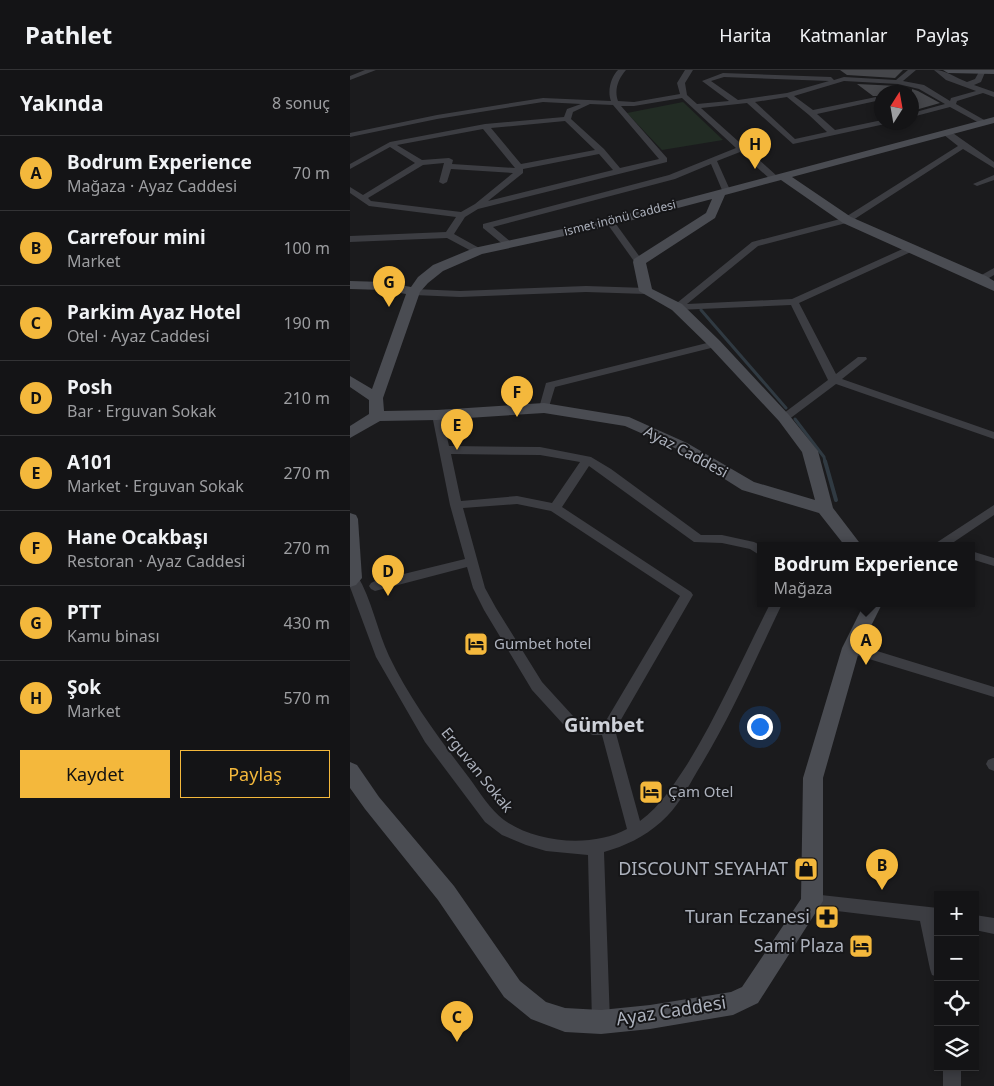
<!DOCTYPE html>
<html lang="tr">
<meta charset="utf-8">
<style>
body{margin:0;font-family:"Noto Sans",sans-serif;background:#212123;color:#f1f3f6}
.controls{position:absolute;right:15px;bottom:15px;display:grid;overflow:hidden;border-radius:0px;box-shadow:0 2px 8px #0003}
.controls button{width:45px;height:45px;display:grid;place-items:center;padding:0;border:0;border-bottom:1px solid #333335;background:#141416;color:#f1f3f6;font:25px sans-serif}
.compass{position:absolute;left:524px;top:15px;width:45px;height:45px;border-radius:50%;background:#141416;box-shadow:0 2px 8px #0003;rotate:11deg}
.you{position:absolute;left:409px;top:656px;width:18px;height:18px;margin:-12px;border:4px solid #fff;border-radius:50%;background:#1a73e8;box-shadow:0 0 0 8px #1a73e833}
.badge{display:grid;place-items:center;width:32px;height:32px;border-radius:50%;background:#f4b83c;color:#111;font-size:16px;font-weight:700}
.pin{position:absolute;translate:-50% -41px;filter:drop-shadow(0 1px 2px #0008)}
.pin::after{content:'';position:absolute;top:26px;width:18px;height:15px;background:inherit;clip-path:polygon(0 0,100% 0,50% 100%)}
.popup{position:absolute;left:407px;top:472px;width:218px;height:65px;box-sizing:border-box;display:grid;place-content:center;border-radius:0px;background:#141416;filter:drop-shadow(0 1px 4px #0005);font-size:16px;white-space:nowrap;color:#9d9ea1}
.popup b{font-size:19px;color:#f1f3f6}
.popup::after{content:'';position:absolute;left:50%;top:100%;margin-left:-10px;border:10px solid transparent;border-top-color:#141416}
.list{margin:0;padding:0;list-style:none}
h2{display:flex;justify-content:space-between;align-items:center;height:65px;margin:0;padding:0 20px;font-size:21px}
h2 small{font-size:16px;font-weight:400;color:#9d9ea1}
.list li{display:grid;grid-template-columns:32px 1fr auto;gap:15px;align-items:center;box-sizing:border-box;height:75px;padding:0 20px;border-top:1px solid #333335}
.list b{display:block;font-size:19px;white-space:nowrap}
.list p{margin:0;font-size:16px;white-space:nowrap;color:#9d9ea1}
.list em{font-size:16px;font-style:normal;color:#9d9ea1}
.actions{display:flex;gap:10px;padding:15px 20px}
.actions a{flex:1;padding:11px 0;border:1px solid #f4b83c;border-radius:0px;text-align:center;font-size:18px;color:#f4b83c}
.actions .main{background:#f4b83c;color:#111}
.icon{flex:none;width:28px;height:28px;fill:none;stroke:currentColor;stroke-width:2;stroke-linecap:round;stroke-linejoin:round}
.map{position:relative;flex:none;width:644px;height:1016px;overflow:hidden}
header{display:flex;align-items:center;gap:30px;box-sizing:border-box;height:70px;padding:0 25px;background:#141416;border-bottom:1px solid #333335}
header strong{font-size:24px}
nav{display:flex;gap:28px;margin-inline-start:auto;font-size:18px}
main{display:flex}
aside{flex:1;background:#141416}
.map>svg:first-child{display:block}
.green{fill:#222c24}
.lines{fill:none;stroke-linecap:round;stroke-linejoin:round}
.stream-far1{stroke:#303a42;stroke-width:3}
.stream{stroke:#303a42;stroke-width:4}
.building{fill:#45464a}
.street{fill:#3c3d42;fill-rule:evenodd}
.secondary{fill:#4a4c52;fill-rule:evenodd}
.labels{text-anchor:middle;stroke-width:4;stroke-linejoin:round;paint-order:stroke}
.far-street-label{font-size:12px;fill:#adb2bd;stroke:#161618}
.street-label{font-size:15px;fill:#adb2bd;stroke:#161618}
.poi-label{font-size:15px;fill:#adb2bd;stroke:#161618;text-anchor:start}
.near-poi-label{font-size:18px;fill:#adb2bd;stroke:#161618;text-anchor:end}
.near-street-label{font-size:18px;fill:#adb2bd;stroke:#161618}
.district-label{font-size:20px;font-weight:bold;fill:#ced1d8;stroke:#161618}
</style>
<header>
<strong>Pathlet</strong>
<nav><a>Harita</a><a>Katmanlar</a><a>Paylaş</a></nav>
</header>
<main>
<aside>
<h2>Yakında<small>8 sonuç</small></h2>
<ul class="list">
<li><span class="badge">A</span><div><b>Bodrum Experience</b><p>Mağaza · Ayaz Caddesi</p></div><em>70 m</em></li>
<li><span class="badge">B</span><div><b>Carrefour mini</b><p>Market</p></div><em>100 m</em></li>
<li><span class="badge">C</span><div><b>Parkim Ayaz Hotel</b><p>Otel · Ayaz Caddesi</p></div><em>190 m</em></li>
<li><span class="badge">D</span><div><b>Posh</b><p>Bar · Erguvan Sokak</p></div><em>210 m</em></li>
<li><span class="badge">E</span><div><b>A101</b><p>Market · Erguvan Sokak</p></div><em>270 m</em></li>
<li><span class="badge">F</span><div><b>Hane Ocakbaşı</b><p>Restoran · Ayaz Caddesi</p></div><em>270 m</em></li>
<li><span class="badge">G</span><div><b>PTT</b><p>Kamu binası</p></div><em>430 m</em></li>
<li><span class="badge">H</span><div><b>Şok</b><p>Market</p></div><em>570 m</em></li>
</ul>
<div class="actions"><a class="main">Kaydet</a><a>Paylaş</a></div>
</aside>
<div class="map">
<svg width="644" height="1016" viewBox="0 0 644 1016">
<rect width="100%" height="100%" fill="#1b1b1d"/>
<path class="green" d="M333,32L373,70L312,80L277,43Z"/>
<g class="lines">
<g class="stream-far1">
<path d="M351,240L436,338"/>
<path d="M445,349L474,387L475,392"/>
</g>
<path class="stream" d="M475,391L486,430"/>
</g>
<g class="building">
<path d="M490,0H553L545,8L497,5Z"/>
<path d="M507,14L548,16L556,18V22H532V32L527,26H523Z"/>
<path d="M562,19L568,21L590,33L562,41Z"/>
</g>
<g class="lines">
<g class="street">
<path d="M15,0H26L0,10V6Z"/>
<path d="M268,0H276C268,9 264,20 268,31L284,32L330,24L327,13L335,0H343L335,13L337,25L347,34L379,31L352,11L373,3L481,7L484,10L494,7L546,10L558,0H566L553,11L574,15L600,31L601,28L626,21L596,10L584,0C596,0 606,8 617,12L625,9L630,0H636L631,12L624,15L644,22V27L633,23L607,31L606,34L636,51V55H633L600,37L562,47V43L595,34L569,19L548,14L494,11L444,26L463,40L526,27V31L467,44L485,60L532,50V52L535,54L443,74L397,33L351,38L427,106V110H421L390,82L367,91L380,120L379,122L372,120L361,94L325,109L143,157L161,172V176H155L133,158V154L319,105L386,78L332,28L284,36H271L317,88V92L128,139L115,147L104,164L131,179V183H125L97,168L0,172V166L96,162L106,147L19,136L0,123V117L13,125L65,93L40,77L0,99V94L40,72L135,54L214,47L217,39L231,34L193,32L87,49L0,67V63L87,45L193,28L261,31C257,21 261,7 268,0ZM374,7L479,11L437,23L388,30L361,11ZM437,27L459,45L477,62L445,69L405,32ZM240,34L263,35L309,89L270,98L254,79L221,49L223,42ZM215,51L245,80L171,94L141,58ZM133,59L165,98L102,94L103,90L99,88L72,90L47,75ZM249,84L263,100L138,131L173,103V99ZM94,93L89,112L93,114L97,112L101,99L163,103L125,134L111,142L21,131L18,128L73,95Z"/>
<path d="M594,61H600L644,92V98L613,79L500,152L408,176L337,234L442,229L557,177H563V181L449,233L486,304L508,287H516L517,289L492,309L644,362V369L486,314L438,350H430L429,348L430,346L478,310L441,235L327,240L322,237L402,172L494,148L608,76L594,65Z"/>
<path d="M644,105V110L627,116L623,114Z"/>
<path d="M260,149L263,150L292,190V194H286L256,152Z"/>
<path d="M644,198V205L634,211H628V207Z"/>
<path d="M236,216L296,218L301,221L296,224L236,222L110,227L64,225L59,222L64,219L110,221Z"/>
<path d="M365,271L370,274L369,276L205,317L198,340H190L189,338L196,313Z"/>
<path d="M87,342L92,345L99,376L190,377L241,387L261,399L351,465H372L404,472L412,476L411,486L400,479L372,473L344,472L239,396L212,437L341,522L343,525L265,660L290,751C311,736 324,714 338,693C369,642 393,587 420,534H432C405,590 381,647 348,700C337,719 327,738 311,752C294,767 275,776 254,782L260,952L257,958L251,961L245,958L242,952L238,785L196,781L176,775L152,765L135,752L75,672L26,587L0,517V504L7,505C22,530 27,560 39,586C60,630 91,671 120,709C130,723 140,739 154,750C186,773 242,778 277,759L252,665H243L213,654L182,620L134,540L123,518L117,497L25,521L21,519L19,516L21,513L25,511L115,489L100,435L82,345ZM101,384L190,385L230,392L202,433L167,426L111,431ZM167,434L201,441L330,526L254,654L243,653L223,646L192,612L146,538L135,518L113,438Z"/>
<path d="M644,435V445L598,476H584L586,473Z"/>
<path d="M621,481L644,488V496L621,489Z"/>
<path d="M501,573L644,617V627L496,582L494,578L496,574Z"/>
<path d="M643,688H644V701L639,699L636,694L638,690Z"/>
<path d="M462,824L588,838V907L582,905L580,899L570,851L462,838L456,836L454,831L456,826Z"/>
<path d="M625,845L644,848V864L625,860Z"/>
<rect x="593" y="997" width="18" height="19"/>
</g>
<g class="secondary">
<path d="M593,0H644V4L598,3Z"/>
<path d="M644,47V53L442,107L501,147L636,206L644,211V221L493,153L431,110L375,125L365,148L296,193L302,219L332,234L370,271L439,345L468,381L483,438L512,476H495L469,443L392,420L327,379L275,356L194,343L87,350L30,351L0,368V356L19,344V330L0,317V306L22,319L56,224L34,220L0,219V211L34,212L61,217L68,207L83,195L124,178L259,149ZM362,129L356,143L284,189L283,192L289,221L322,240L360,277L429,351L452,382L465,430L404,412L337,373L279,347L194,333L87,340L34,341L33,328L70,222L78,213L93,201L132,184L260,156Z"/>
<path d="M0,443L6,445L8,449L12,508L6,515L0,517Z"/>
<path d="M514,534H532L510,578L473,708V831L408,933L383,945L300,959L251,964L215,962L181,949L154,927L88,830L15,739L0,718V692L7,695L29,727L104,816L170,911L196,932L215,938L251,940L300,935L381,922L392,917L451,829L453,708L492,578Z"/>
</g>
</g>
<defs>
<g id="hotel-square" transform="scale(1.25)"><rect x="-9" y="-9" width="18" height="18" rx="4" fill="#f4b83c" stroke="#161618"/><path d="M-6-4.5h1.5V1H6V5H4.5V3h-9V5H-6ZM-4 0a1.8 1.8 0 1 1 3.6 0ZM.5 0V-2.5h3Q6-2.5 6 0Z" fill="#111"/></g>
<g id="shop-square" transform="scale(1.25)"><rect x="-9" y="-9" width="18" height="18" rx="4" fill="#f4b83c" stroke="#161618"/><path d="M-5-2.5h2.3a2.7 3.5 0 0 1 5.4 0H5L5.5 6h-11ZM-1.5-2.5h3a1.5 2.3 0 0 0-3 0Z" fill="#111"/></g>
<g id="pharmacy-square" transform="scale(1.25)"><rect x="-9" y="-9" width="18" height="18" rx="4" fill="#f4b83c" stroke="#161618"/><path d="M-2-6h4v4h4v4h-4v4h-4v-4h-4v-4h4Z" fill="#111"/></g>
</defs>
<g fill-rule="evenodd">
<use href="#hotel-square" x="126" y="574"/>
<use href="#hotel-square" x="301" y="722"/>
<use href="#shop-square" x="456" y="799"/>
<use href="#pharmacy-square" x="477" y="847"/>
<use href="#hotel-square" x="511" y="876"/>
</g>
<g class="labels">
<g class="far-street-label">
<text transform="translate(270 148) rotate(-14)" y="4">ismet inönü Caddesi</text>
</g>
<g class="street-label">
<text transform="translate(336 382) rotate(28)" y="5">Ayaz Caddesi</text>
<text transform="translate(127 700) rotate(51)" y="5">Erguvan Sokak</text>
</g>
<g class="poi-label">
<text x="144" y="579">Gumbet hotel</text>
<text x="318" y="727">Çam Otel</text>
</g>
<g class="near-poi-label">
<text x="438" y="805">DISCOUNT SEYAHAT</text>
<text x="460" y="853">Turan Eczanesi</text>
<text x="494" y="882">Sami Plaza</text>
</g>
<g class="near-street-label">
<text transform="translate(321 941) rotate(-9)" y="6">Ayaz Caddesi</text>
</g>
<g class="district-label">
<text x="254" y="662">Gümbet</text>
</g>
</g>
</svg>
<div class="controls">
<button>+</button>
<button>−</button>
<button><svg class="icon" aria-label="locate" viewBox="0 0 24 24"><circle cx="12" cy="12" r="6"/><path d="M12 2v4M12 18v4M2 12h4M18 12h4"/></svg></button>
<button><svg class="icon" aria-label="layers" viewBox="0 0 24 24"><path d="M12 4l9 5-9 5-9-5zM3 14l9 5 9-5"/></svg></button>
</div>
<svg class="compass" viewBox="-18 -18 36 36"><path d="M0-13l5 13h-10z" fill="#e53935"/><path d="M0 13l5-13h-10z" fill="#9d9ea1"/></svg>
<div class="you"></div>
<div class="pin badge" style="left:516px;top:595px">A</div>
<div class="popup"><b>Bodrum Experience</b>Mağaza</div>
<div class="pin badge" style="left:532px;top:820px">B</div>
<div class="pin badge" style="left:107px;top:972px">C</div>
<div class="pin badge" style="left:38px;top:526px">D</div>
<div class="pin badge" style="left:107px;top:380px">E</div>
<div class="pin badge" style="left:167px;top:347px">F</div>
<div class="pin badge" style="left:39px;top:237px">G</div>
<div class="pin badge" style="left:405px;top:99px">H</div>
</div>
</main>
